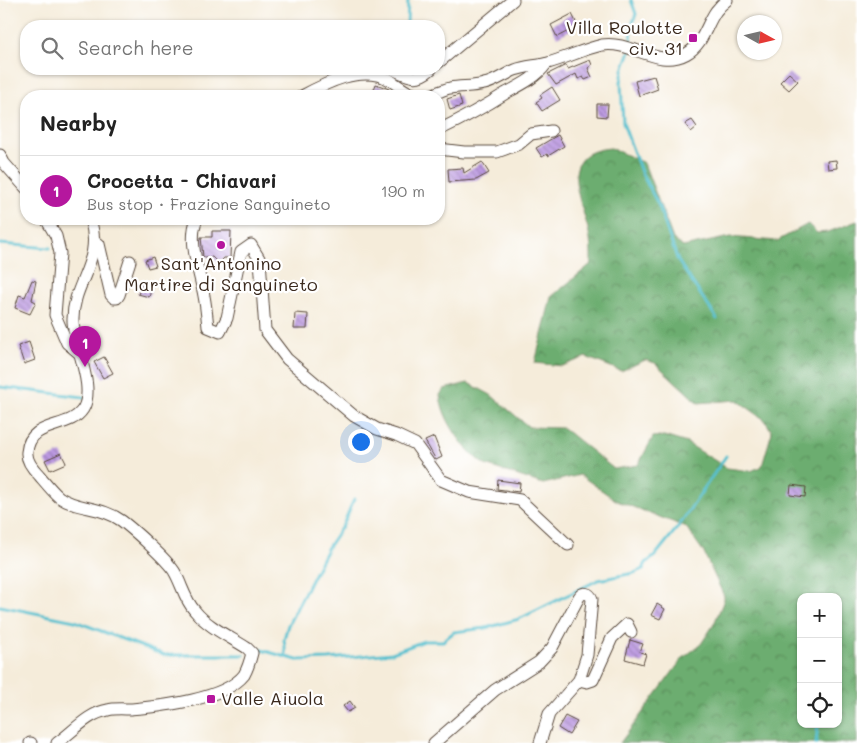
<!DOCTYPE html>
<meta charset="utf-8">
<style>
body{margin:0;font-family:Mali,sans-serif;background:#f2f2f2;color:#222}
.controls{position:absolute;right:15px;bottom:15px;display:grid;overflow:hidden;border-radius:10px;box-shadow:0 1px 4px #0004}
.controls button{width:45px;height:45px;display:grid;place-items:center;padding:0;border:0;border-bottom:1px solid #e0e0e0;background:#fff;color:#222;font:25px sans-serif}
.compass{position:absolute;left:737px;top:15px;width:45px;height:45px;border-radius:50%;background:#fff;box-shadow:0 1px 4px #0004;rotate:98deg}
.you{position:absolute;left:360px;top:441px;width:18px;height:18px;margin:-12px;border:4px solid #fff;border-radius:50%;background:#1a73e8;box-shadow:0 0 0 8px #1a73e833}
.badge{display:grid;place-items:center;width:32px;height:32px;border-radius:50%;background:#b5179e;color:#fff;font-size:16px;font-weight:700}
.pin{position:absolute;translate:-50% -41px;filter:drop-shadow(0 1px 2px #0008)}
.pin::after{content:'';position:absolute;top:26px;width:18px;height:15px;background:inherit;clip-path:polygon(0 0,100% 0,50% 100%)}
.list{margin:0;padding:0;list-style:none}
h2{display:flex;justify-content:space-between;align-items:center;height:65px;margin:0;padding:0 20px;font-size:21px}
h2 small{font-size:16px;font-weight:400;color:#767676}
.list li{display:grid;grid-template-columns:32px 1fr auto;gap:15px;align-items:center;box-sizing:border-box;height:70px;padding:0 20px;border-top:1px solid #e0e0e0}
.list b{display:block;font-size:19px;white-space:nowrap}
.list p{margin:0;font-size:16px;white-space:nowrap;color:#767676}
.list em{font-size:16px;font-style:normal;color:#767676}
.icon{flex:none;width:28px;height:28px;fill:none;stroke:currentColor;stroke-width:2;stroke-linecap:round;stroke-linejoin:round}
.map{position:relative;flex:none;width:857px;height:743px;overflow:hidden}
.search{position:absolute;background:#fff;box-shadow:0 1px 4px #0004;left:20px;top:20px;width:425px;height:55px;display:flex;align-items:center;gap:12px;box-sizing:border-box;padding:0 18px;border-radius:20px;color:#767676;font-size:19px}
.panel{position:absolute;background:#fff;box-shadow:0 1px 4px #0004;left:20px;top:90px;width:425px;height:135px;border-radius:20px}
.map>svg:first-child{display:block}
.forest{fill:url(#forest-crowns);stroke:#546c46;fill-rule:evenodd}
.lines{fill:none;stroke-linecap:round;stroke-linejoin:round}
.stream{stroke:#55c0cf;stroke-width:3}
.building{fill:url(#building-back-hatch)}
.minor-casing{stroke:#57473a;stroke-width:13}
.minor{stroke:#fff;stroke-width:11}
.poi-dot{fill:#b5179e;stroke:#fff;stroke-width:2}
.labels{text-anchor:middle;stroke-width:4.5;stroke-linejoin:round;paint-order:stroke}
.poi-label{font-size:18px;fill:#3b2a1e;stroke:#fff;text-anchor:end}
</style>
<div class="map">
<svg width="857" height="743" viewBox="0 0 857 743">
<defs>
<pattern id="forest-crowns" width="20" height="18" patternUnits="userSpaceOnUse" patternTransform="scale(1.25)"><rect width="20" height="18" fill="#6cad6f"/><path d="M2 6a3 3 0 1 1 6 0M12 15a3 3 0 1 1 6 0" fill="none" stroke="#5a8d5b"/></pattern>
<pattern id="building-back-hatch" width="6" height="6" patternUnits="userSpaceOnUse" patternTransform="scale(1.25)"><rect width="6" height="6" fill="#bb98e1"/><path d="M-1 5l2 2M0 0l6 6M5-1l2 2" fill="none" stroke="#997cb6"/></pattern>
</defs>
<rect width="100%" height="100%" fill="#fff"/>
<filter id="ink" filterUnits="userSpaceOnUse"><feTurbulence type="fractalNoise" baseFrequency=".02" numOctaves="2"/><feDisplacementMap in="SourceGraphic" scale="10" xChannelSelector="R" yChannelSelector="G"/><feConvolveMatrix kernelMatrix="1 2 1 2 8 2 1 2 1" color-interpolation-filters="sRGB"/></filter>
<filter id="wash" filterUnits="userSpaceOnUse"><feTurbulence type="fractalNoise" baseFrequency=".0096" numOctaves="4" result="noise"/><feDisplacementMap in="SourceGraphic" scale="20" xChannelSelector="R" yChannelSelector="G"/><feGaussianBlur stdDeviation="1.12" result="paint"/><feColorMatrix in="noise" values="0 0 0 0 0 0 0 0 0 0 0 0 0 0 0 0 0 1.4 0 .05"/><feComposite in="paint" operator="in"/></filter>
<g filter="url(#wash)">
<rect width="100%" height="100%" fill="#f5ecda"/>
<path class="forest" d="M611,148L644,163L673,239L683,247L730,237L777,241L808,224L817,233L828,232L857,221V743H620L683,658L701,644L714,624L724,600V596L703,551L686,527L617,501L580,475L543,484L485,465C465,452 442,419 440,395L444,389L468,383L480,389L491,395L529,427L563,428L614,469L638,465L653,437L664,436L687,443L727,468L751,471L762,466L772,432L765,420L737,400L698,403L655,363L645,360L621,371L586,357L562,366L535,363L551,297L591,264C591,252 591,241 588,229C580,196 556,152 611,148ZM801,597H838V724H801Z"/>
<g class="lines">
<g class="stream">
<path d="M631,0L636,14L632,25L631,45"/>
<path d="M407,26L408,0"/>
<path d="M630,51L623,70L621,82L623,123L641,172L658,204L678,261L717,319"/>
<path d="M0,244L50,248"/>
<path d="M0,387L84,397"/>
<path d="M0,606L75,621L164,655H244"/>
<path d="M258,649L297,660L329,659L392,653L424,641H443L454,632L486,628L519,619L598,580L634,573L643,569L646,563L654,557L678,527L726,456"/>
<path d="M286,657L284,639L288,625L328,547L343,525L354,499"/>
<path d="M816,743L818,724"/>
</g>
</g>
<g id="blocks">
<g class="building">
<path d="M572,14L578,26L557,37L551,25Z"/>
<path d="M590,60L592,65L588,68L592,77L585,80L583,77L578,79L576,74L556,85L548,74L566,65L568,69Z"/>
<path d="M789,73L798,81L789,90L780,82Z"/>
<path d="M654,76L658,89L639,96L635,81Z"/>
<path d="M376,84L389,89L385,96L373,92Z"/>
<path d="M552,87L560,100L542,111L536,102L542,98L540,95Z"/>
<path d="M459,95L462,106L450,110L447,99Z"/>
<path d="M597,104H608L607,117L597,116Z"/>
<path d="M692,120L697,127L691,132L685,124Z"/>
<path d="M558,135L564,146L548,156L547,154L542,157L536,148Z"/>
<path d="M836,160L837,168L828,169L827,161Z"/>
<path d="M482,162L489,173L476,180L449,182L448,169L463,168L464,173Z"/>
<path d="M212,231H231L230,258H224L220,262L216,261L212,257H203L201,237H212Z"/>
<path d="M153,257L156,266L148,268L145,260Z"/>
<path d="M32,280L36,281L32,300L36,302L30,314L15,308L19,295L25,297Z"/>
<path d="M143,282L153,285L149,297L138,294Z"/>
<path d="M295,313L308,314L307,329H294Z"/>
<path d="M29,342L35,360L24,364L18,346Z"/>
<path d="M104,357L113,373L103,378L94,362Z"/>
<path d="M434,437L442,457L436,460L425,441Z"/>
<path d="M61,453L66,463L50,470L45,460Z"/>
<path d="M498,480L520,483L519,492L497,489Z"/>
<path d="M791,485L806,487L805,497L790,495Z"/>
<path d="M657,604L665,609L660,619L651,615Z"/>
<path d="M630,640L643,644L640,652L646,654L643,664L625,659Z"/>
<path d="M350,701L355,708L348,712L343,706Z"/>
<path d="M565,716L577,722L569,735L558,728Z"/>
</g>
</g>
</g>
<g filter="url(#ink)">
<use href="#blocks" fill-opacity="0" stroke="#57473a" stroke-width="1"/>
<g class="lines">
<g class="minor-casing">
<g id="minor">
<path d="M439,62L513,0"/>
<path d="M392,69C409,76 416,82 431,69"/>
<path d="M302,96C326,83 361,65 388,79C400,86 410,97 425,96C434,95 441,90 450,88C461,86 473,87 484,84C495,82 505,74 515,70C525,66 537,66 548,63C566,58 584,49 602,45C631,40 658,69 686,54C703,45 706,25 716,11C719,7 723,3 727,0"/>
<path d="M439,130C462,119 484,107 506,93C521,85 537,77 546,64"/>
<path d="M439,149L464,152H497L519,144L531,134L551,131"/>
<path d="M0,155L4,163L26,188"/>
<path d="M46,219L56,236L60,253L55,315L67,343L79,353"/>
<path d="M197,219C187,240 200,273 204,296C206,306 207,317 208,327L220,332L227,318L241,252L251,245L260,260L265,330L287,359L354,416L377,429L396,435L415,444L441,480L469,492L520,500L568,545"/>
<path d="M94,240L99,244L111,295L114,298H117L119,295L130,261"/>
<path d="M579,680L587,682L593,680L612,638L627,624L631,632"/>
<path d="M30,743H31"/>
<path d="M57,743C73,732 88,713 108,710C115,708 124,709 131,709C161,706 224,700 244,675C248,668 250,661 252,653L247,648C230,637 208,627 195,611C184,599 182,584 174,571C166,559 135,531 122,521C102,506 77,510 59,497C52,491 45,482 39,475C33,469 26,461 27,452C30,419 69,431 83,409C96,387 74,347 73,321C72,282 104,262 90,219"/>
<path d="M434,743L495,690L539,662L552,648L579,597C583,591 590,593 592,599L587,655L579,680L549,714L540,743"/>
</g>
</g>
<use href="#minor" class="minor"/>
</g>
</g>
<g class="poi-dot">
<rect x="688" y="33" width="10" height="10" rx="2.5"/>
<circle cx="221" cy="245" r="5"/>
<rect x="206" y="694" width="10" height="10" rx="2.5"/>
</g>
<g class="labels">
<g class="poi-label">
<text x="683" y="34">Villa Roulotte<tspan x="683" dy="21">civ. 31</tspan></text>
<text x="221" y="270" text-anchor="middle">Sant'Antonino<tspan x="221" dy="21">Martire di Sanguineto</tspan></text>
<text x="221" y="705" text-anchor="start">Valle Aiuola</text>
</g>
</g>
</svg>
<div class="controls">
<button>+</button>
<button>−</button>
<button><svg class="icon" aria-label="locate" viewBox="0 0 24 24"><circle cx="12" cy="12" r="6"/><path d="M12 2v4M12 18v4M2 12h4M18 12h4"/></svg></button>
</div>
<svg class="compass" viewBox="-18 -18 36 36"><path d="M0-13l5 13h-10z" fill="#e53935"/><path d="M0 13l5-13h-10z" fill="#767676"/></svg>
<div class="you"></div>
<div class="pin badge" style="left:85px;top:367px">1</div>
<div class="search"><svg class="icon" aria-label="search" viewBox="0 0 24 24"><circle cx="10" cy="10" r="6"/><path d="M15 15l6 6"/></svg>Search here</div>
<section class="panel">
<h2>Nearby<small></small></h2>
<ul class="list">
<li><span class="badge">1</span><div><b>Crocetta - Chiavari</b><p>Bus stop · Frazione Sanguineto</p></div><em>190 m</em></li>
</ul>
</section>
</div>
